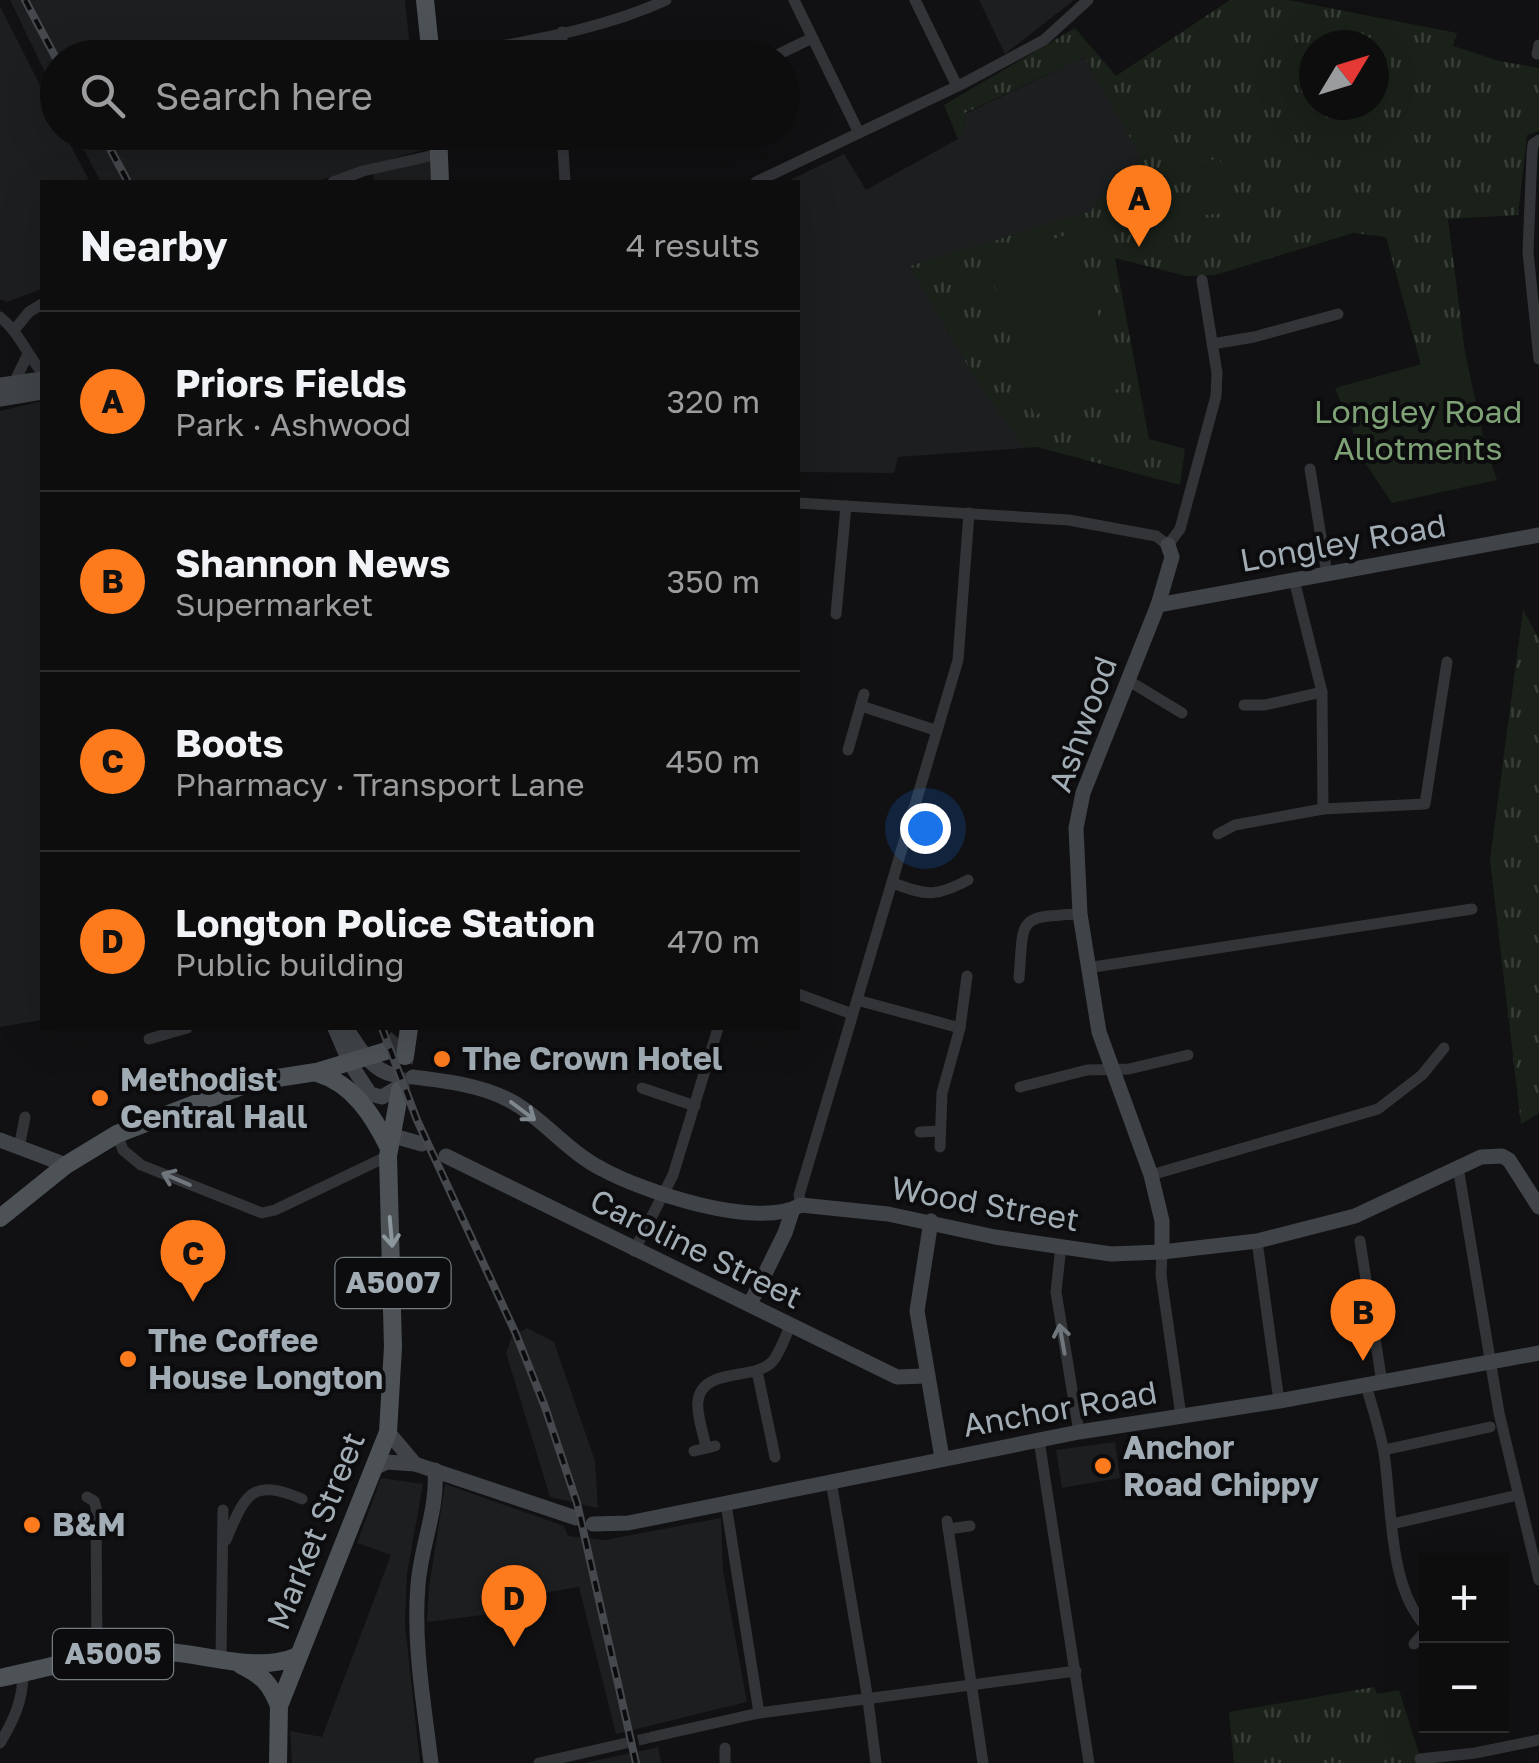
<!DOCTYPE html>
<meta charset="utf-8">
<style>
body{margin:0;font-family:"Golos Text",sans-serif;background:#161617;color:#f1f3f6}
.controls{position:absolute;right:30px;bottom:30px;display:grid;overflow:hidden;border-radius:0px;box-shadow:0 10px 40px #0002}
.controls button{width:90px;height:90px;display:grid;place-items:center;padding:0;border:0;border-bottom:2px solid #2d2d2e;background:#0d0d0e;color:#f1f3f6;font:50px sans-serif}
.compass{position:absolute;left:1299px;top:30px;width:90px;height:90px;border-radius:50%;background:#0d0d0e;box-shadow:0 10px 40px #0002;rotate:52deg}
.you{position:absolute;left:925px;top:828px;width:35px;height:35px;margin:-25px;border:8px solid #fff;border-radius:50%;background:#1a73e8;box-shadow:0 0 0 15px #1a73e833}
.badge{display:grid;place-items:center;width:65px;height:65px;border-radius:50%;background:#fe7b1d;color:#111;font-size:32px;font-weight:700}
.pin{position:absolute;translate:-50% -82px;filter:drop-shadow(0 2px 5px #0008)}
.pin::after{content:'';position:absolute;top:52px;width:35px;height:30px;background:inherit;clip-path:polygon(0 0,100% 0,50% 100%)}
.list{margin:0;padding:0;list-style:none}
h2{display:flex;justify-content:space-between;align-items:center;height:130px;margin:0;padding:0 40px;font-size:42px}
h2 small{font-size:32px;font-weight:400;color:#9a9c9e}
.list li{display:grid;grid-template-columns:65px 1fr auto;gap:30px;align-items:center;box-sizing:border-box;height:180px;padding:0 40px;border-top:2px solid #2d2d2e}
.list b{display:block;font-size:38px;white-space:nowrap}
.list p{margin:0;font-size:32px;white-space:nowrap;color:#9a9c9e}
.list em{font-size:32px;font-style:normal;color:#9a9c9e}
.icon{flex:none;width:55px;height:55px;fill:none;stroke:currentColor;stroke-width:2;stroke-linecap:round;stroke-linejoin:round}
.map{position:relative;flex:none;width:1539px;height:1763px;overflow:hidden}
.search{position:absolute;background:#0d0d0e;box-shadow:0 10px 40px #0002;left:40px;top:40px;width:760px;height:110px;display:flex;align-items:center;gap:25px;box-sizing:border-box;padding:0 35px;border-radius:55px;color:#9a9c9e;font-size:38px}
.panel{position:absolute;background:#0d0d0e;box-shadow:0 10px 40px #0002;left:40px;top:180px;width:760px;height:850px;border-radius:0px}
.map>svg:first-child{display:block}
.built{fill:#1d1e20}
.grass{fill:url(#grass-tufts);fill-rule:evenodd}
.garden{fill:#1a2119}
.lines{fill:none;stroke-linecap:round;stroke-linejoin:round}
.street-tunnel{stroke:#2e3033;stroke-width:11;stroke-dasharray:11 5.5;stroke-linecap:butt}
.primary-tunnel{stroke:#2e3033;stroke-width:18;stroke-dasharray:18 9;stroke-linecap:butt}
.street{stroke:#323438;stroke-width:11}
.secondary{stroke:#404448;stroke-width:15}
.primary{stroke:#4d5257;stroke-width:18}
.rail-casing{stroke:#45494d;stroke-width:8}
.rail{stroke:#0c0c0e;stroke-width:4;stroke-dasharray:11;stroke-linecap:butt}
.oneway{stroke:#7f888e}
.oneway2{stroke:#6f767c}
.oneway3{stroke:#8c969d}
.poi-dot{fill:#fe7b1d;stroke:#0c0c0e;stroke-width:4}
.labels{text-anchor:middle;stroke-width:8;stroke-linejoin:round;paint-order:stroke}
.shield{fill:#0c0c0e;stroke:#747c82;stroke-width:2.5}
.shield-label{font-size:30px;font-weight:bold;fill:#a1acb4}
.park-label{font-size:32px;fill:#7ea176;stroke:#0c0c0e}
.street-label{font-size:32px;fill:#a1acb4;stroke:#0c0c0e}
.poi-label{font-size:32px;font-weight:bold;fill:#a1acb4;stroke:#0c0c0e;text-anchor:start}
</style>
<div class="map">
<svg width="1539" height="1763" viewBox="0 0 1539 1763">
<defs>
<pattern id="grass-tufts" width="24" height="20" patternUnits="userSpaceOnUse" patternTransform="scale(2.5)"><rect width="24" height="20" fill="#1a2119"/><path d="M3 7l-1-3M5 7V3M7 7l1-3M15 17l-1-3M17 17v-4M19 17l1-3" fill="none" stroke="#383f38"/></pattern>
</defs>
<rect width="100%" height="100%" fill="#111113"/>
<g class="built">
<path d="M10,0H405L411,57L58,58L57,97Z"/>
<path d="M979,0H1074L1005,54Z"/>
<path d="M0,6L57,119L58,132L64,133L90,182H42V289L6,302L0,299Z"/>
<path d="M1084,57L1143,158L1113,177L1091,211L910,266L973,374L1024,448L898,457L894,473L798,472V182H786L844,154L866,190L958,139L963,133L965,114Z"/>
<path d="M75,133H420L422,150L314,182H101Z"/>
<path d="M426,158L434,164L436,181L375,182L372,171Z"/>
<path d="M42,401V1020L0,1027V411Z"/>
<path d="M527,1328L554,1342L595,1461L598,1508L550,1497L506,1353L512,1336Z"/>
<path d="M1115,1442L1120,1478L1062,1488L1056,1450Z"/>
<path d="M381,1478L423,1484L407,1574L405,1624L420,1763H292L290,1731L322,1737L391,1555L357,1543Z"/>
<path d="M445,1484L564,1526L568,1536L605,1540L721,1518L723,1570L747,1702L616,1734L579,1587L520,1597L521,1610L427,1622L429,1587Z"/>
<path d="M658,1746L661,1763H584L655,1748Z"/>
</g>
<g class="grass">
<path d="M1230,0H1288L1457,33L1453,46L1499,61L1539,68V131L1527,135L1518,215L1448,219L1465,352L1421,365L1386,237L1353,233L1215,275L1186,276L1115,258L1149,439L1185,449L1180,485L1037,447L1024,448L973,374L910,266L1091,211L1113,177L1142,158L1084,57L965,113L963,133L958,139L944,105L1075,28L1116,76ZM1314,45H1374V105H1314Z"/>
<path d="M1523,610L1539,639V1113L1521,1124L1490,860Z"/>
<path d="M1374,1687L1377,1694L1399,1690L1422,1763H1234L1229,1712Z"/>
</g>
<g class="garden">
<path d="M1220,159L1225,213L1194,216L1188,162Z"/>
<path d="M1073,233L1121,388L1034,415L986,259Z"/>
<path d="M1465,352L1485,445L1497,480L1392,503L1366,464L1335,388Z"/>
</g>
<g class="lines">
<path class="street-tunnel" d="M622,1744L652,1737"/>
<g class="primary-tunnel">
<path d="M386,1051L398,1038"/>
<path d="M400,1090L405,1056"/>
</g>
<g class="street">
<path d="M794,0L859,133"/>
<path d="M915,0L957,86"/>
<path d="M562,32V58"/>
<path d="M1537,54L1539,45"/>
<path d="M442,58C516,42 597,32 666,0"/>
<path d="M771,58L812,38"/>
<path d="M562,132L565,182"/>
<path d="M562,139L588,132"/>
<path d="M1539,140L1533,144L1532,154L1528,252L1539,359"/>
<path d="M333,182L363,171L439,154"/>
<path d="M756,182L964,83L1044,40L1088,0"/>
<path d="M0,317C20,333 26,354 42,372"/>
<path d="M15,329L29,312L42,304"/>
<path d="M1212,344L1254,337L1338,314"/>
<path d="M14,383L28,354"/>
<path d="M1310,469L1327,574"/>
<path d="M798,503L1069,520L1156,536L1168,545L1180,529L1216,396L1217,373L1202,280"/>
<path d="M1294,580L1322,692L1323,809"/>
<path d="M836,614L846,506"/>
<path d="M1129,681L1182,713"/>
<path d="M1244,705H1265L1322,692"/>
<path d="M861,706L935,730"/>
<path d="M848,750L864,694"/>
<path d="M1218,834L1235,825L1323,809L1425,804L1447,662"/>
<path d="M893,883C927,896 936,897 968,880"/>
<path d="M1087,968L1472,909"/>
<path d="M1019,978C1024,917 1016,917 1080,914"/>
<path d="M798,994L852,1014"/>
<path d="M857,1000L960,1028"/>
<path d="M149,1039L187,1028"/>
<path d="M1020,1087L1087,1070L1129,1069L1188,1055"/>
<path d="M642,1088L695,1106"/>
<path d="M920,1132L940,1131"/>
<path d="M117,1134L123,1150L141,1165L262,1213L275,1210L388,1156"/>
<path d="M940,1147L942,1093L960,1028L967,976"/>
<path d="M19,1148L25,1117"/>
<path d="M1458,1167L1499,1413L1539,1580"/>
<path d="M1151,1175L1378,1109L1422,1075L1444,1048"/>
<path d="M801,1205L799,1195L958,660L969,513"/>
<path d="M1257,1241L1279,1401"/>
<path d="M1360,1241L1382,1383"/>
<path d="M1061,1246L1056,1292L1079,1432"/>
<path d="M634,1251L673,1175L718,1028"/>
<path d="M1162,1252L1161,1275L1181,1416"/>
<path d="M757,1371L775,1457"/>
<path d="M1366,1385C1372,1407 1380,1430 1384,1453C1392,1504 1388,1588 1426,1626"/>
<path d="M1039,1440L1089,1763"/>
<path d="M706,1448C704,1435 696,1414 698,1401C702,1367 753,1381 772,1362C780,1353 785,1337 790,1326"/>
<path d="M1384,1450L1490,1427"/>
<path d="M694,1451L715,1446"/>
<path d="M831,1481L868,1700L876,1763"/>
<path d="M87,1497L94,1501L96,1507L97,1656"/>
<path d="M726,1504L759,1713"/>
<path d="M947,1521L983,1763"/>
<path d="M1392,1524L1518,1495"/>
<path d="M948,1529L970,1526"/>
<path d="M226,1540C245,1495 251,1477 302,1499"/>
<path d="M1414,1644L1426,1630"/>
<path d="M221,1657L223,1510"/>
<path d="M652,1737L759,1713L1076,1671"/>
<path d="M0,1743C14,1720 23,1700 23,1673"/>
<path d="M1420,1759L1475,1753L1539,1740"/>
<path d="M539,1763L622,1744"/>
<path d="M725,1763V1748"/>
</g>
<g class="secondary">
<path d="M0,385L42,379"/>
<path d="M0,399L42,392"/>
<path d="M1158,605L1539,535"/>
<path d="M335,1028L350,1063L370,1094L382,1097L399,1087"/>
<path d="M346,1028C359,1047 370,1070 394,1075"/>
<path d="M413,1077C446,1081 480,1085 509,1100C543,1118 568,1152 602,1169C644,1192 757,1230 801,1205L888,1214L995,1237L1111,1254L1162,1252L1257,1241L1355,1216L1481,1157L1502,1156L1509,1160L1539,1207"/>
<path d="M390,1135L422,1144"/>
<path d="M0,1140L66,1165"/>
<path d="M446,1156L897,1377L925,1376"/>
<path d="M931,1221L917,1311L942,1458"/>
<path d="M1162,1252V1221L1151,1175L1099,1032L1080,914L1076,828L1083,793L1158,605L1172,557L1168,545"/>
<path d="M750,1304L785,1233L793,1209"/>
<path d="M388,1432L415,1464"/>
<path d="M374,1468L387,1462L415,1464L576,1518"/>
<path d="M593,1524L628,1523L1079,1432L1279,1401L1539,1353"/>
<path d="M431,1763C424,1704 413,1644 418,1585C421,1545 438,1510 435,1470"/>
</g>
<g class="primary">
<path d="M425,0L431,58"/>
<path d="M438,132L440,182"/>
<path d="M405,1056L409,1028"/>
<path d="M317,1073C353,1084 373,1115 389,1148"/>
<path d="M0,1218L66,1165L117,1134L252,1082L316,1072L386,1051"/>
<path d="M241,1665C262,1675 271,1684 279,1706"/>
<path d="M0,1678C51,1667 101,1652 153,1651C200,1651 255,1675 298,1656"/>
<path d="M278,1763L279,1706L388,1432L393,1347L388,1156L400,1090"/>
</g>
<g class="rail-casing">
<g id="rail">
<path d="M25,0L58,62"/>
<path d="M101,132L128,182"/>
<path d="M382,1028L417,1120L516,1334L545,1407L577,1503L636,1763"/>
</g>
</g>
<use href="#rail" class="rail"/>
</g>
<defs><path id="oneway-shaft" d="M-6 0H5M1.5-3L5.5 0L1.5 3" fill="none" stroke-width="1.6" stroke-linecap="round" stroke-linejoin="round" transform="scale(2.5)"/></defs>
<use class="oneway" href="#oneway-shaft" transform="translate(523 1111) rotate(37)"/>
<g class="oneway2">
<use href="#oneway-shaft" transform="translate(176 1179) rotate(-157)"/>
<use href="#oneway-shaft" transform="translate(1062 1339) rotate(-100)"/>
</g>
<use class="oneway3" href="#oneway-shaft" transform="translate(391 1232) rotate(85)"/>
<g class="poi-dot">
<circle cx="442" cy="1059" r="10"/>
<circle cx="100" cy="1098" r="10"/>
<circle cx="128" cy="1359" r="10"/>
<circle cx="1103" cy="1466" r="10"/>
<circle cx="32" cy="1525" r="10"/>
</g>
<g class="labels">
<g class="shield">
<rect x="335.5" y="1258" width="115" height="50" rx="8"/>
<rect x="53" y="1629" width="120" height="50" rx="8"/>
</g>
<g class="shield-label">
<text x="393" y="1293">A5007</text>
<text x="113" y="1664">A5005</text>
</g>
<g class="park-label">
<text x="1418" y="423">Longley Road<tspan x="1418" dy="37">Allotments</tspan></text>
</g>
<g class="street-label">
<text transform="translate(1343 543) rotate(-10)" y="11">Longley Road</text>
<text transform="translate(1083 724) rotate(-70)" y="11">Ashwood</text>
<text transform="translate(985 1204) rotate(10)" y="11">Wood Street</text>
<text transform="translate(696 1249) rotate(26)" y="11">Caroline Street</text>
<text transform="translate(1060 1409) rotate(-10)" y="11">Anchor Road</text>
<text transform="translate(316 1531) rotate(-68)" y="11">Market Street</text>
</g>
<g class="poi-label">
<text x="462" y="1070">The Crown Hotel</text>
<text x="120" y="1091">Methodist<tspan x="120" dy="37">Central Hall</tspan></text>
<text x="148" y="1352">The Coffee<tspan x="148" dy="37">House Longton</tspan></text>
<text x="1123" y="1459">Anchor<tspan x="1123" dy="37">Road Chippy</tspan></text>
<text x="52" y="1536">B&amp;M</text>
</g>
</g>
</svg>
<div class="controls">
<button>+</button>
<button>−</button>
</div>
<svg class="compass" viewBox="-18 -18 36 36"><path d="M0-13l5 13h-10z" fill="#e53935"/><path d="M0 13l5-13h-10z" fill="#9a9c9e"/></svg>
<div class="you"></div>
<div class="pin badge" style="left:1139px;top:247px">A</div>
<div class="pin badge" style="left:1363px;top:1361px">B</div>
<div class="pin badge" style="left:193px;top:1302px">C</div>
<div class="pin badge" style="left:514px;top:1647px">D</div>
<div class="search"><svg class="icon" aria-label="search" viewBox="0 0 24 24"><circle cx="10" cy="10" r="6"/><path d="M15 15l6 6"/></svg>Search here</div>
<section class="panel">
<h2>Nearby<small>4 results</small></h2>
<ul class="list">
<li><span class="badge">A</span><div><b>Priors Fields</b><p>Park · Ashwood</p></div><em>320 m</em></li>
<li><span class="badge">B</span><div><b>Shannon News</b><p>Supermarket</p></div><em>350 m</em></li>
<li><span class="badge">C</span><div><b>Boots</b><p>Pharmacy · Transport Lane</p></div><em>450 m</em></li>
<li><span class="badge">D</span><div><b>Longton Police Station</b><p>Public building</p></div><em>470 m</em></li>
</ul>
</section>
</div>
